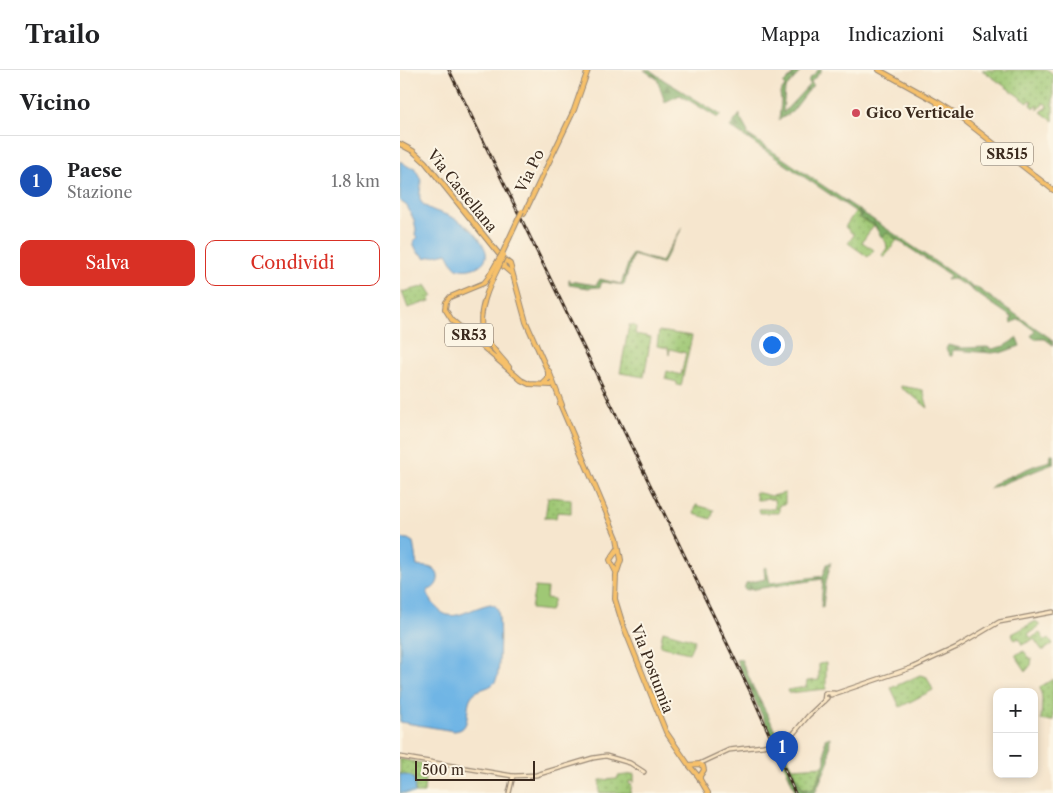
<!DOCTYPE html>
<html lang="it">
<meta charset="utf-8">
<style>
body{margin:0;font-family:"Libre Caslon Text",serif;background:#f2f2f2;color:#202124}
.controls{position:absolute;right:15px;bottom:15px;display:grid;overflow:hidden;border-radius:10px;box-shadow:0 2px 8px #0003}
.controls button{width:45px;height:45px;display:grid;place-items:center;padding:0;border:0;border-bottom:1px solid #e0e0e0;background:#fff;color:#202124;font:25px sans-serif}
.scale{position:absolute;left:15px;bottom:12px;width:120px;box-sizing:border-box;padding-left:5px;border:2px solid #3b2a1e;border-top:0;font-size:14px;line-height:18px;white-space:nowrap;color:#3b2a1e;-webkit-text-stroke:4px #fcf5e5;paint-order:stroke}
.you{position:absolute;left:371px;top:274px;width:18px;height:18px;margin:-12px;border:4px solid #fff;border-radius:50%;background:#1a73e8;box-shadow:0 0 0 8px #1a73e833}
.badge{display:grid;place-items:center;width:32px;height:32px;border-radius:50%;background:#d93025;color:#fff;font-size:16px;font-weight:700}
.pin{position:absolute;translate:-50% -41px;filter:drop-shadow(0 1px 2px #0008)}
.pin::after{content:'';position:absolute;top:26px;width:18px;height:15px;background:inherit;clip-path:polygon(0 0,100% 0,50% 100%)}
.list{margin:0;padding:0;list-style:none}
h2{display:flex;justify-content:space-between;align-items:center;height:65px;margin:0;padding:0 20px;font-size:21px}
h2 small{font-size:16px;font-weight:400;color:#757577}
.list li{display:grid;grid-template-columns:32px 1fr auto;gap:15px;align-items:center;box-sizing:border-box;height:90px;padding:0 20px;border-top:1px solid #e0e0e0}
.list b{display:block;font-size:19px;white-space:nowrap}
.list p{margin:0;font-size:16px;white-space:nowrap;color:#757577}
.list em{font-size:16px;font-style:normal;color:#757577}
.actions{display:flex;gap:10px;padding:15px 20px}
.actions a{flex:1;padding:11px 0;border:1px solid #d93025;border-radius:10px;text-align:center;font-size:18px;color:#d93025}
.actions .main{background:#d93025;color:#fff}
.map{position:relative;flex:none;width:653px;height:723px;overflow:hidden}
header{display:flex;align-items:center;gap:30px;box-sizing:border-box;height:70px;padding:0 25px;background:#fff;border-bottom:1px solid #e0e0e0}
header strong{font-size:24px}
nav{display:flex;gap:28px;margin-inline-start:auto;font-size:18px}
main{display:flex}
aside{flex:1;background:#fff}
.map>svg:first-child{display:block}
.grass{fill:url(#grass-dots);stroke:#6d7949}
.forest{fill:url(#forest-firs);stroke:#5d6b42}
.garden{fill:#9fc874;stroke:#6d7949}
.water{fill:#6fb5e5;stroke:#557082}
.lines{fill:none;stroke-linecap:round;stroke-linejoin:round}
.secondary-casing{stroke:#988876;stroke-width:5.5}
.primary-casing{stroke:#988876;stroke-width:6}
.trunk-casing{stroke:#988876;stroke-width:6}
.secondary{stroke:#fbe6c4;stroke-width:3}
.primary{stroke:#f6c06b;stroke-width:4}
.trunk{stroke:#f6c06b;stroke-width:4}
.rail-casing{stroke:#3b2a1e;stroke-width:3}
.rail{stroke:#fcf5e5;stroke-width:1;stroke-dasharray:4;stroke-linecap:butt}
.trunk-bridge-casing{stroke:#988876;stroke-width:6;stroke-linecap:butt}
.trunk-bridge{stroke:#f6c06b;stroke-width:4}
.poi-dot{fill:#d1495b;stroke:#fcf5e5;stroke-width:2}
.labels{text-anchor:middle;stroke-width:4;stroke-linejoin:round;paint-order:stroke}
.shield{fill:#fcf5e5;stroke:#75675a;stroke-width:1}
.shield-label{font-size:14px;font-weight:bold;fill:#3b2a1e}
.poi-label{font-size:15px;font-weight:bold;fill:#3b2a1e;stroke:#fcf5e5;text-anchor:start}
.street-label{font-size:15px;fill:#3b2a1e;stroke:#fcf5e5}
</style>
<header>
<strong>Trailo</strong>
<nav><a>Mappa</a><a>Indicazioni</a><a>Salvati</a></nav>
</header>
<main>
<aside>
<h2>Vicino<small></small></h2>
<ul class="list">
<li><span class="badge" style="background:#1a4fb4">1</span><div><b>Paese</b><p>Stazione</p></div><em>1.8 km</em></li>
</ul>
<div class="actions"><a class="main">Salva</a><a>Condividi</a></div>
</aside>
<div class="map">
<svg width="653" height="723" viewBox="0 0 653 723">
<defs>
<pattern id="grass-dots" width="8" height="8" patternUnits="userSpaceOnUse" patternTransform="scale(1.25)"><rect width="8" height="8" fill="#9fc874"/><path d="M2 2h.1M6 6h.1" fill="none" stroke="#83a35f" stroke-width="1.8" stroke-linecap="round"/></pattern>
<pattern id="forest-firs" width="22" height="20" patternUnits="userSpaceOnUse" patternTransform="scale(1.25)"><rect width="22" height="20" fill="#7fac66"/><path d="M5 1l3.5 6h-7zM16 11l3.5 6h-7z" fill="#698c53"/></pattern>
</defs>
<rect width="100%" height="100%" fill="#fcf5e5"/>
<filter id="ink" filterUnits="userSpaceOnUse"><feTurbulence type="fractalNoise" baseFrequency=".02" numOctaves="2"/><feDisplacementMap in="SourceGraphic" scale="10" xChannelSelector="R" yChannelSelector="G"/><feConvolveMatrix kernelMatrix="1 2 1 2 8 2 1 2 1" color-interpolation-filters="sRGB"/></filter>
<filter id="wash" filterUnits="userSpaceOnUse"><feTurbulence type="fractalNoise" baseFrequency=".0096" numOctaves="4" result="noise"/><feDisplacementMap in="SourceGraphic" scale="20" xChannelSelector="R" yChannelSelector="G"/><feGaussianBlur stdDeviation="1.12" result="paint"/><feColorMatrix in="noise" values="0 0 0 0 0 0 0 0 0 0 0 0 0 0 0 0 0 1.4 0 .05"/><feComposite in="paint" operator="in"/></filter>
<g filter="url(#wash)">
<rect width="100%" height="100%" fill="#f6e6ce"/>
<g class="grass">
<path d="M582,0H648L653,4V51L641,42L644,39L645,40L647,35L644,33L638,40V35L635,38L631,35L632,31L630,30L628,33Z"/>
<path d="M455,142L459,144L460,148L474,155L462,172L474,180L468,187L448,173L454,165L445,157Z"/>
<path d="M486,162L497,170L484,188L482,185L487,178L486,172L482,168Z"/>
<path d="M26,215L33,226L31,227L30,231L8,238L2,222L22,217Z"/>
<path d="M229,255H233L236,257L235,264L251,267L244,307L220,303Z"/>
<path d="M259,261L292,266L281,316L277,315V312L265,309L267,301L281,305L286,283L270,279L269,285L268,278L257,276Z"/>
<path d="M501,316L523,320L528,338L509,323L501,318Z"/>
<path d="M355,422L372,426L385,423V434L379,435V443H360L359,439H375L374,429L357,430Z"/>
<path d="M148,427L171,429V443L157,442L156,448H145Z"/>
<path d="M296,435L314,440L311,449L294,444Z"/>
<path d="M636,551L640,556L628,564L631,568L640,563L645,571L649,568L653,574L644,580H642L634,569L622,575L619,568L615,570L612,564Z"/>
<path d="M263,561L295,570L289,583L260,576Z"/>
<path d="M624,581L630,589L632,588L631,595L626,601L615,585Z"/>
<path d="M426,593V619L388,623L387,620L406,617L407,611L419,610V594Z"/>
<path d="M520,605L527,607L533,620L500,637L491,618Z"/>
<path d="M653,609V651L641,650L642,629L640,617Z"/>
<path d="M0,689L25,694L22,706L25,707L24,723H15L14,709L10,706L0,704Z"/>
<path d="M423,696L414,719H402L392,698Z"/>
<path d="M234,704V712L229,711V714L232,715L230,723H199L200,710L217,709L218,706Z"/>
</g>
<g class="forest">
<path d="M244,0H250L264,10L321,45L318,48L280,25L265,32L257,9Z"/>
<path d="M397,0H402L385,19L383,43L410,14L408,10L418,0H422L411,12L413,15L392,42L379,50L381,31L380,23L385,16L383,14Z"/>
<path d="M340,44V48L348,62L347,64L574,218L576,217C603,236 627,252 653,270V275L645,269H635L631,266L635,261L619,249L612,253L610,250L613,248L573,221C569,216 560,213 553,209L546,210L550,206L548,204L487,163L482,168L474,155L460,148L459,144L330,57Z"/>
<path d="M282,158L262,194L233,185L224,215L202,212L200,217L188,218L169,215V209H170L169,211L196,215L200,209L221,214L232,183L261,192Z"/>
<path d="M617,268L620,276L600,283L599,282L592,283L553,280L552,286H550L546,279L548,275L561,278L587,277L592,279L604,276Z"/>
<path d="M651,384H653V394L589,419L598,411L636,395L650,391Z"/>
<path d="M431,492L426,513L423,537H421L423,509L348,520L344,519L346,513L365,509L364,498L366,497L370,513L423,506L427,494Z"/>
<path d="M341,589L353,617L379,667L373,669L336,590Z"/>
<path d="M430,667L429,691L415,723H396L381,687L387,686L402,718L414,719L425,692V669Z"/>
</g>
<path class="garden" d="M135,517L147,518L146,528L154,529L150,541L131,539Z"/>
<g class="water">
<path d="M0,91L9,97H14C16,101 20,106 21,111C22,117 17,128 22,133C30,141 40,142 49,146C64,152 79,164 85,179C92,194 69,203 57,198C53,196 50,187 47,183L24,188L22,184L18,183L14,175V171L18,167L15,165L16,159L14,150L7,136L0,131Z"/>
<path d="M0,468L8,469L13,472L17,496C22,497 29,496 33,499C43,505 37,519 28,520L27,523C47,561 60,541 90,534C94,535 95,535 97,538C101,543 100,601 97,608C93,621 77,616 71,627C64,639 73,660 54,661L0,652Z"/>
<path d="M0,704L10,706L14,709L15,723H0Z"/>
</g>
</g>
<g filter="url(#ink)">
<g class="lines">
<g class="secondary-casing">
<g id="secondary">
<path d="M431,625L514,597L557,577L599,552L653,542"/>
<path d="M424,631L425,623H434"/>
<path d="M0,687L113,706L136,705L193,688L206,686L230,693L244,702"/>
<path d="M299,694L329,680L363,676L383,671L394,663L408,646L427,628"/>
<path d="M109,723L113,706"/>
</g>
</g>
<g class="primary-casing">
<g id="primary">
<path d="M479,0L539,33L555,43L653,120"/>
<path d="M537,33L541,41L549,42"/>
<path d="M0,74L13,81L25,92L102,188L110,194L126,252L149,304"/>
<path d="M103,190L104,197L111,203"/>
<path d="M160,334L217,468L221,490L216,505L215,529L223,555L266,662L288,694L298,706L308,723"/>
<path d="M216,502L210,490L217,480"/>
<path d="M289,695L299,694L303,696L304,700L300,706V710"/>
</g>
</g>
<g class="trunk-casing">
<g id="trunk">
<path d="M124,144L174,40L188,0"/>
<path d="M102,184L109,169"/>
<path d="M96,194L88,208L84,213L50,227L46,232L45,239L52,250L121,310L129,314L151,315L153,314"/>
<path d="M99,196C90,214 76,243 83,263C88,275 101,287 109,297"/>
<path d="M149,301L162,335"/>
<path d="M144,313L148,309V303"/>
</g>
</g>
<use href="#secondary" class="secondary"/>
<use href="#primary" class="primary"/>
<use href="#trunk" class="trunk"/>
<g class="rail-casing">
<path id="rail" d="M49,0L353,627L395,723"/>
</g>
<use href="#rail" class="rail"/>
<g class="trunk-bridge-casing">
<g id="trunk-bridge">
<path d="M109,169L122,141"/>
<path d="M96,194L102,184"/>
<path d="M99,196L104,185"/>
</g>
</g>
<use href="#trunk-bridge" class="trunk-bridge"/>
</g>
</g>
<circle class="poi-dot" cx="456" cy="43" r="5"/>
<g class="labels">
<g class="shield">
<rect x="581" y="72.5" width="52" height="23" rx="4"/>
<rect x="45" y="253.5" width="48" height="23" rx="4"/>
</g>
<g class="shield-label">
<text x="607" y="89">SR515</text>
<text x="69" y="270">SR53</text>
</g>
<g class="poi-label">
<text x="466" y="48">Gico Verticale</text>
</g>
<g class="street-label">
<text transform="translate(130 101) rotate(-64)" y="5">Via Po</text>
<text transform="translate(62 121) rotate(51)" y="5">Via Castellana</text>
<text transform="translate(252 599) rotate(69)" y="5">Via Postumia</text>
</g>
</g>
</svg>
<div class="controls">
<button>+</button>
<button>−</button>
</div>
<div class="scale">500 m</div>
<div class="you"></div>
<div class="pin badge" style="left:382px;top:702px;background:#1a4fb4">1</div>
</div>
</main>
